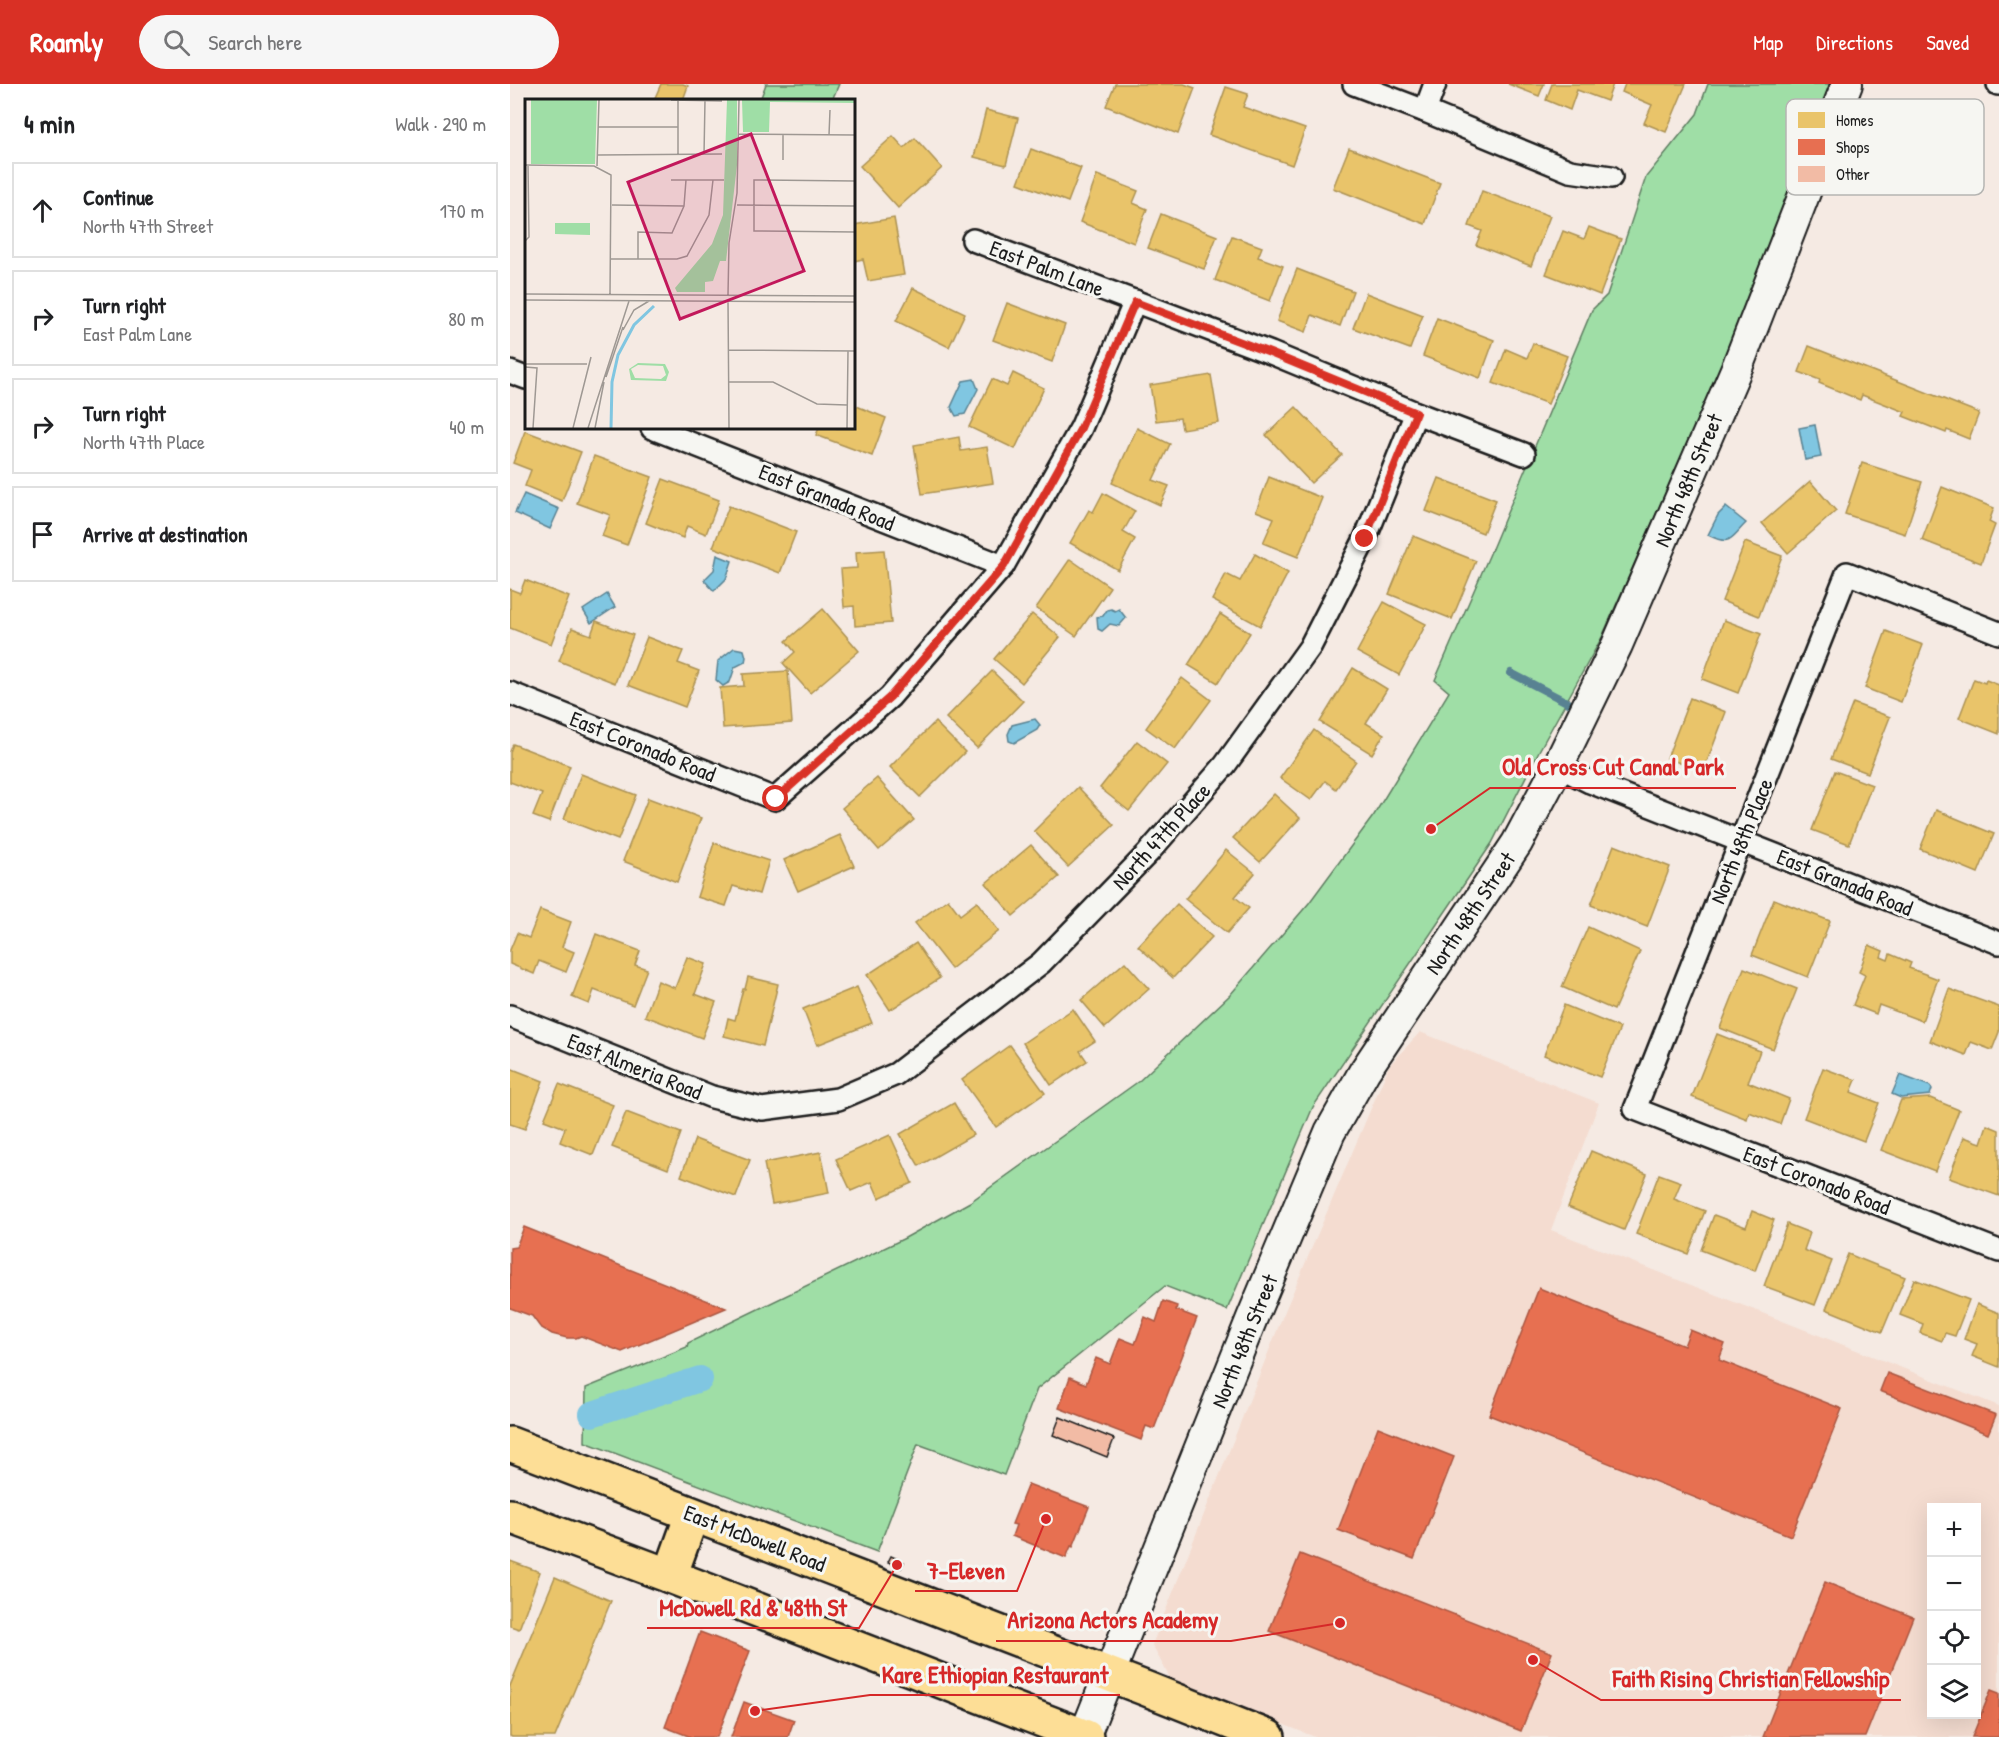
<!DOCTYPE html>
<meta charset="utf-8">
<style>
body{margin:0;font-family:"Patrick Hand",sans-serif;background:#f6f6f6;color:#202124}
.controls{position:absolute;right:18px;bottom:18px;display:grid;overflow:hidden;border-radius:0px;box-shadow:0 6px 24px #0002}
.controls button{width:54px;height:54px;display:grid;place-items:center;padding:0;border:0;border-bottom:2px solid #e0e0e0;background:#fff;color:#202124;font:30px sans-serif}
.stop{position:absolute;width:18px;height:18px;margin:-14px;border:4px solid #d93025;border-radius:50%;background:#fff}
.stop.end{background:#d93025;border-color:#fff;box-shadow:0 2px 6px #0008}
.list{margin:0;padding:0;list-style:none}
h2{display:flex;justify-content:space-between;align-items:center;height:78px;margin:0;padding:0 24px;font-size:26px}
h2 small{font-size:20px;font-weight:400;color:#757577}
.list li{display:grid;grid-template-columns:39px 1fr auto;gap:18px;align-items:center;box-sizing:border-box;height:96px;margin:0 12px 12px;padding:0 12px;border:2px solid #e0e0e0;border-radius:0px}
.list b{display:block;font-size:22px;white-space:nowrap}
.list p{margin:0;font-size:20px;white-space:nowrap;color:#757577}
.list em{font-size:20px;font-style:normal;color:#757577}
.icon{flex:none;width:33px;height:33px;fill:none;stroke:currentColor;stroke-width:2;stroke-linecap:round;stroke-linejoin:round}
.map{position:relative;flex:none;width:1489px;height:1653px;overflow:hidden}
header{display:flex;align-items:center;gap:36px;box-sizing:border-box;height:84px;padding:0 30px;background:#d93025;color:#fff}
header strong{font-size:28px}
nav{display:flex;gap:33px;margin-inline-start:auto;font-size:21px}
.search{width:420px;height:54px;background:#f6f6f6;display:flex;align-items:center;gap:15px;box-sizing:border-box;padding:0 21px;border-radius:33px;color:#757577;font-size:22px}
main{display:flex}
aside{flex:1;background:#fff}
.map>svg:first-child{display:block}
.built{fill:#f4dcd0;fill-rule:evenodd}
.green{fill:#9fdea6;stroke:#5e7d61;stroke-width:1.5}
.water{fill:#80c6e1;stroke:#588292;stroke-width:1.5}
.homes{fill:#e9c46a;stroke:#ac9253;stroke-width:1.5}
.shops{fill:#e76f51;stroke:#aa5641;stroke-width:1.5}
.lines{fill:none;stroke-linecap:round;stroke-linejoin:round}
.stream{stroke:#588292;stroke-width:8}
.canal{stroke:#80c6e1;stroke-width:26}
.building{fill:#f2bba5;stroke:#1c1c1c;stroke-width:1.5}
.street-casing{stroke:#1c1c1c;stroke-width:26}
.secondary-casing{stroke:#1c1c1c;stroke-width:34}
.primary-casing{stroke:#1c1c1c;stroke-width:38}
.street{stroke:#f6f6f2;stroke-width:21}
.secondary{stroke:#f6f6f2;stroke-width:30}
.primary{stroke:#fdde96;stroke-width:33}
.route{stroke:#d93025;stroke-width:8}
.labels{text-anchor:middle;stroke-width:6;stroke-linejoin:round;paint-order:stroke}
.street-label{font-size:22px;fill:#1c1c1c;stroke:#f6f6f2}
.inset-river{fill:none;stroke:#80c6e1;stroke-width:3}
.inset-road{fill:none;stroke:#9e9893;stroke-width:1.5}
.view{fill:#c2185b;fill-opacity:0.15;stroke:#c2185b;stroke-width:3}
.inset-edge{fill:none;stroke:#1c1c1c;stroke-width:3}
.key{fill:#f6f6f2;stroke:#b5b5b2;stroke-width:1.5}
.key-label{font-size:16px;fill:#1c1c1c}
.leader{fill:none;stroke:#d62828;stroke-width:2}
.callout-dot{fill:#d62828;stroke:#f6f6f2;stroke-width:2}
.callout-label{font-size:24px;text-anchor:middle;font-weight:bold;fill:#d62828;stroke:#f6f6f2;stroke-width:6;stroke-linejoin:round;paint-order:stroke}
</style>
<header>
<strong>Roamly</strong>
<div class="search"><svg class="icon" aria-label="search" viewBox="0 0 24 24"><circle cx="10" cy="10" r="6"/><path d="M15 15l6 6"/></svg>Search here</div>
<nav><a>Map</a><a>Directions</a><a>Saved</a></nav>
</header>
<main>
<aside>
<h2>4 min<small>Walk · 290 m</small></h2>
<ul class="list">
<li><svg class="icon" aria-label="ahead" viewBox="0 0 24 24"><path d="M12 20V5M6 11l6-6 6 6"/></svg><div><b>Continue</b><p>North 47th Street</p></div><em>170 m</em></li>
<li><svg class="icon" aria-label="right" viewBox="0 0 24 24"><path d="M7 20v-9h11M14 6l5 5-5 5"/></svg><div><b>Turn right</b><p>East Palm Lane</p></div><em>80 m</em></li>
<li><svg class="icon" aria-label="right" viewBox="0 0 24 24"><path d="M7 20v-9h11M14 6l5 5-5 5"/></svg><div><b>Turn right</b><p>North 47th Place</p></div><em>40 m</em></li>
<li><svg class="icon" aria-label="arrive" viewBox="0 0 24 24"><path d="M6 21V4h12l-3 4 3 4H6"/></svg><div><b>Arrive at destination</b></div></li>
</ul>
</aside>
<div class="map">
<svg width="1489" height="1653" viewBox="0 0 1489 1653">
<rect width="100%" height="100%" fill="#f5eae3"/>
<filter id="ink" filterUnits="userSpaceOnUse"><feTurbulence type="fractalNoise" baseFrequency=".0167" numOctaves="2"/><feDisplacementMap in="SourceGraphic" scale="12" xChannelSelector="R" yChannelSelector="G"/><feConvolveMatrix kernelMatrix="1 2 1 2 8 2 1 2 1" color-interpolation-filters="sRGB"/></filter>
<g filter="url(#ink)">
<path class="built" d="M910,948L1089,1019L1041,1146L1489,1322V1653H805L661,1596L642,1561L772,1234L879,982ZM1422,1424H1466V1630H1422Z"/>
<g class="green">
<path d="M256,0H329L322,16H250Z"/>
<path d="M1198,0H1320L1216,272L1092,553L1029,667L982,759L803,1023L717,1226L655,1202L527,1305L494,1391L408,1360L367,1468L75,1358L76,1304L177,1263L178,1259L395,1154L460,1118L629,997L720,911L799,819L864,731L939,608L925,596L979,472L1082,226L1097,211L1136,93L1187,30Z"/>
</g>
<g class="water">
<path d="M464,295L468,305L455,330L446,332L441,323L453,297Z"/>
<path d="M1305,341L1311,373L1295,376L1289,344Z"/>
<path d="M14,410L49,425L40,445L5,429Z"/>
<path d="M1216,423L1236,439C1219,456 1221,462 1198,451L1208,431Z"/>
<path d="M207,471L222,477L216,495L204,507L194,496L204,486Z"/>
<path d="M97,510L105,523L81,539L73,526Z"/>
<path d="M601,525L605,527L609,525L616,534L609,542L600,540L592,547L588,545L587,533L593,532L597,526Z"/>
<path d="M224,564L234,566L236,573L235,578L225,583L220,598L213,602L206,596L208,577Z"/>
<path d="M525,635L530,641L527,646L504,659L499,657L498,650L502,641Z"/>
<path d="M1390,991L1420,1002L1422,1005L1420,1011L1391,1014L1382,1010Z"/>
</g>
<g class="homes">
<path d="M151,0H173L178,2L173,16H144Z"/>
<path d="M605,0H674L685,4L668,50L596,22Z"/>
<path d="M998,0H1034L1029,12Z"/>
<path d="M1042,0H1103L1097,17L1067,6L1060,26L1036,16Z"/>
<path d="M1115,0H1176L1156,48L1134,39L1142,21L1112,8Z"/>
<path d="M716,3L738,10L733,23L795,45L782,81L699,51Z"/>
<path d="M476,26L508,34L496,81L464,73Z"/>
<path d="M383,52L394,64L405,54L432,84L388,124L350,82Z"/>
<path d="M839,64L930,99L915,140L823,104Z"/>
<path d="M521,65L571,84L558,118L508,99Z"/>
<path d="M587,91L628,107L623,119L637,125L624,159L570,138Z"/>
<path d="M972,107L1040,132L1021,182L966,161L972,147L959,142Z"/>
<path d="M651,130L707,152L694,185L638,164Z"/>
<path d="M384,134L394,191L358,197L353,175L344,177V141Z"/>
<path d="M1079,143L1111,155L1090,211L1036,190L1053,147L1074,155Z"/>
<path d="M722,152L752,163L748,173L773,182L760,217L705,196Z"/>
<path d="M787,185L843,207L830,242L802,231L796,248L767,237Z"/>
<path d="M403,204L455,229L439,263L386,237Z"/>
<path d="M856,209L913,231L900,265L843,244Z"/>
<path d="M497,219L555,241L542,278L483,256Z"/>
<path d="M927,234L984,256L970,294L913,272Z"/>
<path d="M1023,259L1057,272L1038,320L983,299L996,265L1017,274Z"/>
<path d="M1299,262L1469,329L1459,355L1437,346L1436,349L1393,332L1395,328L1352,311L1350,316L1309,299L1310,296L1289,288Z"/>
<path d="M503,289L534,304L505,365L459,343L482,295L497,302Z"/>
<path d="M701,291L709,339L672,345L670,334L646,337L640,301Z"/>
<path d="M344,321L376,334L362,372L306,351L309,344H344Z"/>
<path d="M786,323L832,371L801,399L756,351Z"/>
<path d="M627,344L660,360L643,396L659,402L650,421L602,399Z"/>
<path d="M15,347L71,368L52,417L15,402L21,386L3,379Z"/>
<path d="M449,353L451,367L477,363L483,399L412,410L404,361Z"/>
<path d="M84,372L142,393L117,461L92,452L100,431L67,419Z"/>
<path d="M1352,379L1412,398L1395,450L1335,430Z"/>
<path d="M759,393L812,414L788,473L753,459L764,434L746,427Z"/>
<path d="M929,394L986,416L973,449L916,427Z"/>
<path d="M153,395L209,416L196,450L177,442L173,454L136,439Z"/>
<path d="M1300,397L1326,427L1278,469L1252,439Z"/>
<path d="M1432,403L1484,424L1479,438L1485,441L1471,479L1412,456Z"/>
<path d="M593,409L625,427L613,448L625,455L608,486L560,459L579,426L583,428Z"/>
<path d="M219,422L286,448L270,489L203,463Z"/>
<path d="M903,452L966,477L942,535L879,510Z"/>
<path d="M1235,458L1272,472L1249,532L1212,517Z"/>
<path d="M374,466L381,539L345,542L344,522L334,523L331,485L347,484L346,468Z"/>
<path d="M745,470L778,489L750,542L702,516L716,490L730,497Z"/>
<path d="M560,475L600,503L566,552L526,524Z"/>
<path d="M15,496L59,513L41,560L0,544V505L10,509Z"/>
<path d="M874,518L916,540L889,591L847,568Z"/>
<path d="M313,525L349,567L300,609L273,579L285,568L276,557Z"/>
<path d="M522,530L550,553L512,599L484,575Z"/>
<path d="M710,530L740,549L708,599L678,581Z"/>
<path d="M1214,536L1251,550L1228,609L1192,595Z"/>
<path d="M86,537L123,551L105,599L49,577L62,544L81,551Z"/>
<path d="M1376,547L1413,561L1391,618L1355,604Z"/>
<path d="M137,553L173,567L168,579L189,587L175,623L118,601Z"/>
<path d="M843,584L877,605L856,639L874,650L862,670L810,638Z"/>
<path d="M278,587L282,639L213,644L210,604L234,602L233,590Z"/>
<path d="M482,587L513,617L467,664L436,634Z"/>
<path d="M672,594L701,616L665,665L636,644Z"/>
<path d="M1464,595L1475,599L1476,596L1489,601V650L1449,634Z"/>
<path d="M1180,614L1216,628L1193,688L1157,674Z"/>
<path d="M1343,619L1380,633L1358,689L1321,675Z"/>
<path d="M425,638L455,668L410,713L380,683Z"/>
<path d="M804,646L846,677L826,705L815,697L801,716L770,694Z"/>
<path d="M627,657L657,680L619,727L590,704Z"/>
<path d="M3,660L60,682L39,738L23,732L32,710L0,698V668Z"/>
<path d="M1325,687L1362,701L1339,760L1302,746Z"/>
<path d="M71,690L126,711L108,756L54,735Z"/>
<path d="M367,694L404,736L369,766L332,724Z"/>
<path d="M568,703L604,741L558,783L524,747Z"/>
<path d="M764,710L790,734L750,778L723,754Z"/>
<path d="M138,714L191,734L167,798L113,777Z"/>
<path d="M1426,726L1484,750L1468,789L1410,765Z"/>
<path d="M330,751L344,782L288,807L274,776Z"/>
<path d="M204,759L259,777L249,810L223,802L216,822L187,813Z"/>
<path d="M521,761L549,793L503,832L476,799Z"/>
<path d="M1104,761L1160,783L1137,843L1081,821Z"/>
<path d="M716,766L745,789L725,813L739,824L717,849L675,815Z"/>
<path d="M438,815L450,831L467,818L489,847L441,885L405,839Z"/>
<path d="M1264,815L1320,837L1298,893L1242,871Z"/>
<path d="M667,820L702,853L663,894L628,862Z"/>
<path d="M30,826L61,838L52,863L64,868L56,888L29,877L24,890L0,880V866L7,849L19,854Z"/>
<path d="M1078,843L1130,867L1104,926L1052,903Z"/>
<path d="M86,850L130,867L125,881L137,885L123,921L84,906L79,920L62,913Z"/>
<path d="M406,859L430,894L380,926L357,891Z"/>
<path d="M1359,861L1373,867L1371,873L1378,876L1380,870L1401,879L1399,884L1428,895L1412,937L1369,921L1366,930L1343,921L1355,891L1349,888Z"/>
<path d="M177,873L196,880L185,910L206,918L192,954L135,932L148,897L165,904Z"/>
<path d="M615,878L639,905L595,944L571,916Z"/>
<path d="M1234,884L1287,905L1263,965L1210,944Z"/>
<path d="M238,893L268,900L253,962L214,952L218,934L225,936L233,905H235Z"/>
<path d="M347,903L362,939L307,961L293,925Z"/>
<path d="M1439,905L1489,923V948L1482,966L1461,958L1456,971L1420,957Z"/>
<path d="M1054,921L1110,944L1090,993L1034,971Z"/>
<path d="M563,925L585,957L570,967L577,977L541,1001L513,959Z"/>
<path d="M1207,950L1250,967L1238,998L1279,1015L1270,1040L1239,1028L1237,1035L1182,1013Z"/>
<path d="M500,961L535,1009L486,1043L452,996Z"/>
<path d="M0,984L33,997L15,1045L0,1040Z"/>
<path d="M1313,984L1346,996L1341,1008L1369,1019L1354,1057L1294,1034Z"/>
<path d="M49,1000L103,1021L83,1071L50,1058L55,1044L34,1036Z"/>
<path d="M1420,1014L1449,1026L1425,1087L1371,1066L1391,1016Z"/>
<path d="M444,1019L463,1051L409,1082L390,1050Z"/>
<path d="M116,1028L171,1049L158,1085L102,1063Z"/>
<path d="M1477,1041L1489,1046V1112L1439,1094L1454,1053L1471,1059Z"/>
<path d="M380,1051L402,1099L369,1114L362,1098L341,1107L326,1075Z"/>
<path d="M185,1055L240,1076L226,1113L171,1092Z"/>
<path d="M1081,1067L1137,1090L1114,1146L1058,1123Z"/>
<path d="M311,1068L319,1109L262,1120L254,1079Z"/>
<path d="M1149,1090L1171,1098L1164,1115L1195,1127L1178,1170L1126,1150Z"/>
<path d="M1242,1127L1264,1136L1245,1187L1191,1166L1204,1131L1236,1143Z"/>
<path d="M1277,1140L1300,1149L1294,1166L1322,1177L1305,1221L1254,1202Z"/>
<path d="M1338,1170L1395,1193L1372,1248L1316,1225Z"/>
<path d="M1404,1195L1459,1216L1445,1252L1435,1249L1432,1257L1410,1249L1413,1240L1390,1231Z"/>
<path d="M1467,1220L1489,1229V1283L1462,1272L1467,1260L1454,1255Z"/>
<path d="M0,1477L30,1488L9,1545L0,1542Z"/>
<path d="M45,1493L101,1517L45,1653H2L0,1652V1602Z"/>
</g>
<g class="shops">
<path d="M14,1143L216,1224L112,1268L71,1252L66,1254H57L42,1250L30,1243L22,1232L0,1224V1164L6,1163Z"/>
<path d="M1029,1204L1174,1262L1180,1246L1215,1260L1209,1276L1332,1325L1281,1452L979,1331Z"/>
<path d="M653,1217L667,1222L666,1226L687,1234L644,1345L636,1342L631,1356L549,1324L560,1293L576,1300L586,1274L600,1280L610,1254L625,1260L635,1233L646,1238Z"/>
<path d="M1377,1289L1486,1331L1478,1350L1370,1307Z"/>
<path d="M868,1343L944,1373L904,1475L828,1446Z"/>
<path d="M518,1400L579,1423L563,1463L561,1462L556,1474L502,1452L506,1441L502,1440Z"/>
<path d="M790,1470L1042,1569L1011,1647L759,1547Z"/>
<path d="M1315,1498L1403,1533L1355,1653H1253Z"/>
<path d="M190,1548L240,1567L207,1653H181L155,1643Z"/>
<path d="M1481,1606L1489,1609V1653H1462Z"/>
<path d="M234,1618L284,1636L278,1653H221Z"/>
</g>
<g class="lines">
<path class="stream" d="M1001,589L1070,625"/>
<path class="canal" d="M82,1330L190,1295"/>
</g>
<g class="building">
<path d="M550,1333L604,1355L597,1373L543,1351Z"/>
<path d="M381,1472L394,1478L391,1484L378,1478Z"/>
</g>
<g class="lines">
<g class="street-casing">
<g id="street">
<path d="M844,0L915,27L1060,87L1101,93"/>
<path d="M1488,0H1489"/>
<path d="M915,27L925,0"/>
<path d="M463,156L761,269L906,329L1014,370"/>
<path d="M0,288L16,294"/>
<path d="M142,344L493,482"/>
<path d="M1489,549L1337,489L1125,1025L1489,1167"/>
<path d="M0,609L265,715L380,613L493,482L571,344L625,217"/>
<path d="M1048,682L1080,698L1489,859"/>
<path d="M0,932L202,1013L252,1025L328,1015L386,990L531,879L638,769L715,681L800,563L855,455L906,329"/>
</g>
</g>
<g class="secondary-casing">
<path id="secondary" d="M574,1653L742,1234L820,1048L854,988L1007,759L1048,682L1107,561L1228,281L1337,0"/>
</g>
<g class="primary-casing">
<g id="primary">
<path d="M0,1360L637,1605L758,1653"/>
<path d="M0,1432L160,1492L576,1653"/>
<path d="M160,1492L182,1431"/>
</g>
</g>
<use href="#street" class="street"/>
<use href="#secondary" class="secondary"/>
<use href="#primary" class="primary"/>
</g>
</g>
<g class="lines" filter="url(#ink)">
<path class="route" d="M266,715L380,613L494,482L571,344L625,218L760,269L906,329L855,455"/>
</g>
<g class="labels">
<g class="street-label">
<text transform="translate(537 184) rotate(21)" y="8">East Palm Lane</text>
<text transform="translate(1178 396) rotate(-67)" y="8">North 48th Street</text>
<text transform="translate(317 413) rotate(22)" y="8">East Granada Road</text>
<text transform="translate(133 662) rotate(22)" y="8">East Coronado Road</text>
<text transform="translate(651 752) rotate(-48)" y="8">North 47th Place</text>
<text transform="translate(1231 757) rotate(-68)" y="8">North 48th Place</text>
<text transform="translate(1335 798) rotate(22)" y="8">East Granada Road</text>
<text transform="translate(960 829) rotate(-56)" y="8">North 48th Street</text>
<text transform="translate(125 982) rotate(22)" y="8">East Almeria Road</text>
<text transform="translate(1307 1096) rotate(21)" y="8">East Coronado Road</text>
<text transform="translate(734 1257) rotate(-68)" y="8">North 48th Street</text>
<text transform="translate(245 1454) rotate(21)" y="8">East McDowell Road</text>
</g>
</g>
<g transform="translate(15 15)">
<rect width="330" height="330" fill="#f5eae3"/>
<path d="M6,1H72L70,65H6ZM202,1H212V66L201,162H195L188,182L180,183V193H152L150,189L187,145L198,116ZM217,1H330V4L245,3L244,33H218ZM30,124H65V136L30,135ZM113,264L140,265L144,273L141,282L106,281L104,270ZM113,266L138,267L141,276L136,280L110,279L106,270Z" fill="#9fdea6" fill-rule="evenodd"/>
<path class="inset-river" d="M86,329L87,283L93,256L109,226L129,207"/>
<path class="inset-road" d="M146,1L197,2M73,28H153M214,35L330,36M304,36L305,11M73,56L197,55M153,56V1M179,56L180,1M258,61V36M0,66L69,67L86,76L85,195M72,67L74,1M146,81H199M330,82L229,81V132L330,133M87,106L159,107M212,106L330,107M0,142L4,138L3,66M86,160H152L162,157L184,116L188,81M113,160V133L147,134L159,107L161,81M0,195L330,197M203,196L204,144L212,94L214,1M0,201L330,203M203,202L204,329M98,231L109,211L124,202M204,251L330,252M0,265H62M0,268L12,269L8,329M81,278L98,228M204,283H248L292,305L322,306M48,329L66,258M63,329L104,202M70,329L79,283M322,329L323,252"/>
<path class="view" d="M226,35L279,172L155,220L103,83Z"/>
<rect width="330" height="330" class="inset-edge"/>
</g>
<rect x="1276" y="15" width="198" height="96" rx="9" class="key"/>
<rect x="1288" y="28" width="27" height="16" fill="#e9c46a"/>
<rect x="1288" y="55" width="27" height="16" fill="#e76f51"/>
<rect x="1288" y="82" width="27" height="16" fill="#f2bba5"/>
<g class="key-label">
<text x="1326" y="42">Homes</text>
<text x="1326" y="69">Shops</text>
<text x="1326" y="96">Other</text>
</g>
<path class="leader" d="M921 745L980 704H1226M536 1435L507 1507H405M387 1481L349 1544H137M830 1539L721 1557H486M245 1627L360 1611H610M1023 1576L1091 1616H1391"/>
<g class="callout-dot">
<circle cx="921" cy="745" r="6"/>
<circle cx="536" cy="1435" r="6"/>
<circle cx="387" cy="1481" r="6"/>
<circle cx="830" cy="1539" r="6"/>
<circle cx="245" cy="1627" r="6"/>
<circle cx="1023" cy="1576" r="6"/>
</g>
<g class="callout-label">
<text x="1103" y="691">Old Cross Cut Canal Park</text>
<text x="456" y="1495">7-Eleven</text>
<text x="243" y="1532">McDowell Rd &amp; 48th St</text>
<text x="603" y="1544">Arizona Actors Academy</text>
<text x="485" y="1599">Kare Ethiopian Restaurant</text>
<text x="1241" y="1603">Faith Rising Christian Fellowship</text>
</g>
</svg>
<div class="controls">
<button>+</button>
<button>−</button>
<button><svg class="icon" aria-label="locate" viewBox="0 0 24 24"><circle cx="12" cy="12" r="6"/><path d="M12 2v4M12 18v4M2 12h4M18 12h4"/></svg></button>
<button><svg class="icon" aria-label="layers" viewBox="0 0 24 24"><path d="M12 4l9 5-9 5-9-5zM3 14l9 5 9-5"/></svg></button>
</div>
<div class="stop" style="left:266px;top:715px"></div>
<div class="stop end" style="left:855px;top:455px"></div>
</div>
</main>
